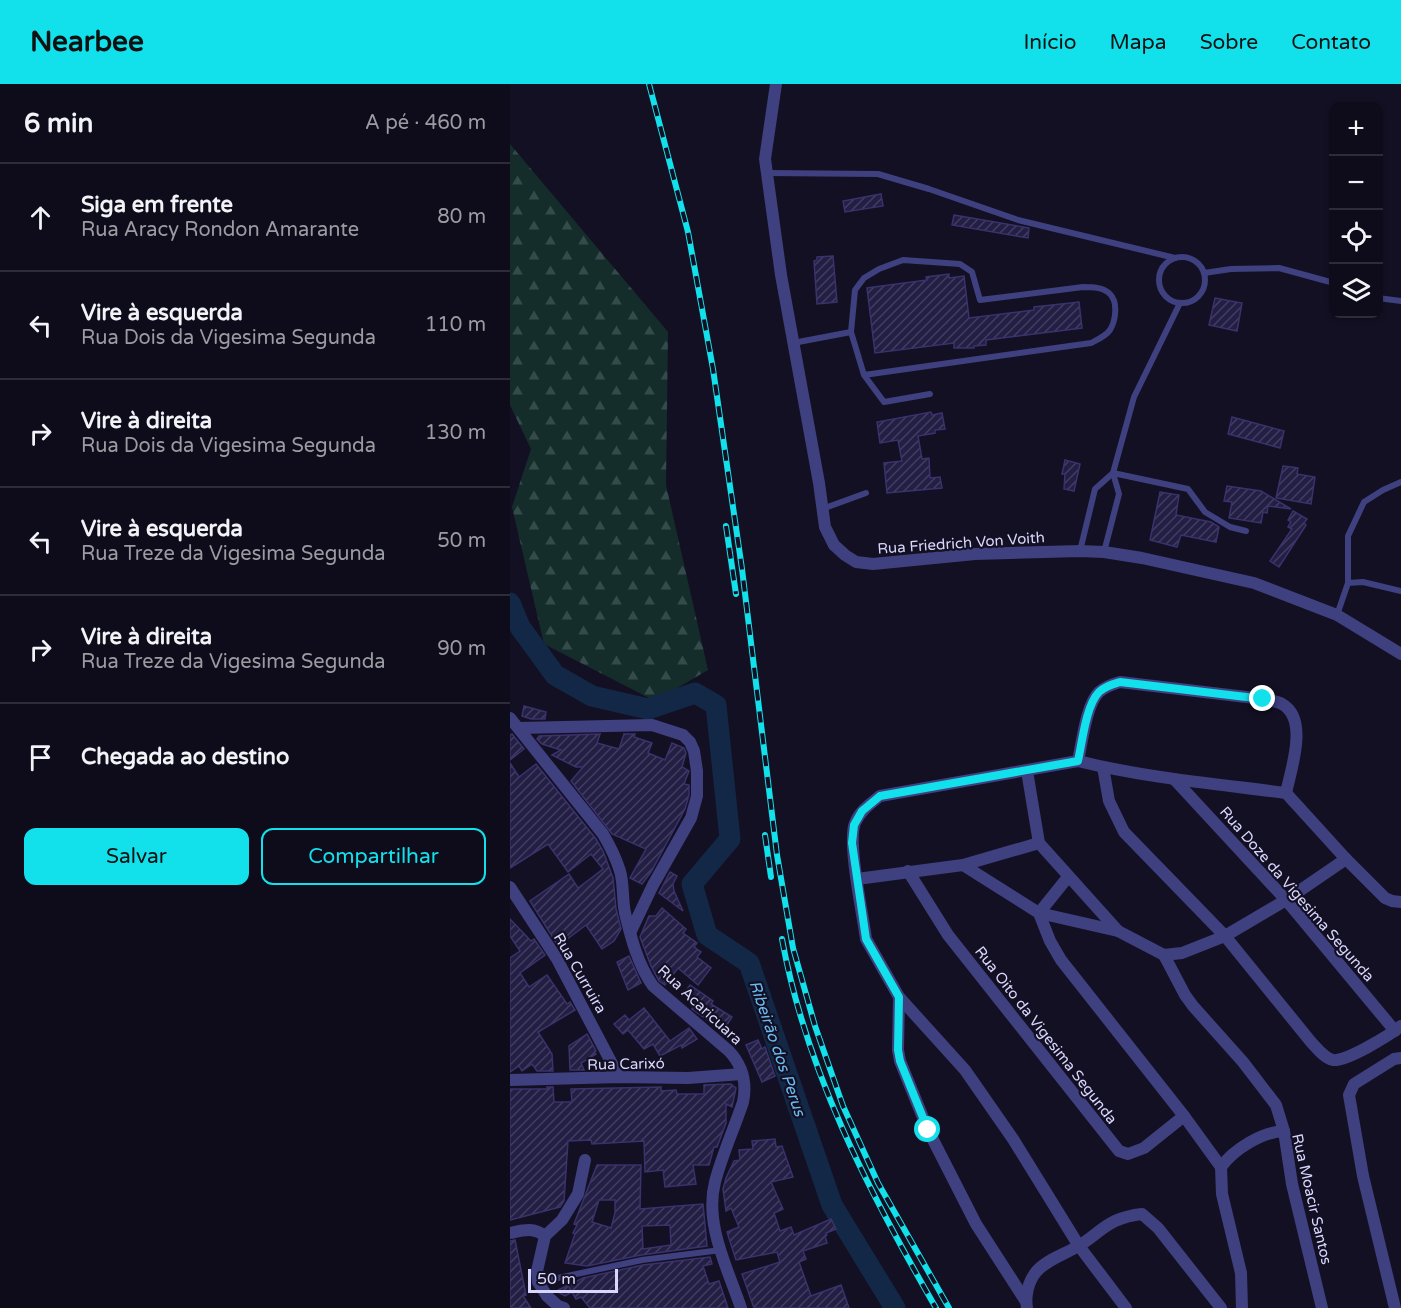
<!DOCTYPE html>
<html lang="pt">
<meta charset="utf-8">
<style>
body{margin:0;font-family:"Varela Round",sans-serif;background:#1c1a27;color:#f1f3f6}
.controls{position:absolute;right:18px;top:18px;display:grid;overflow:hidden;border-radius:12px;box-shadow:0 2px 4px #0004}
.controls button{width:54px;height:54px;display:grid;place-items:center;padding:0;border:0;border-bottom:2px solid #2e2c39;background:#0e0c1a;color:#f1f3f6;font:30px sans-serif}
.scale{position:absolute;left:18px;bottom:15px;width:90px;box-sizing:border-box;padding-left:6px;border:3px solid #d8d6fc;border-top:0;font-size:16px;line-height:21px;white-space:nowrap;color:#d8d6fc;-webkit-text-stroke:4px #131023;paint-order:stroke}
.stop{position:absolute;width:18px;height:18px;margin:-14px;border:4px solid #12e1ec;border-radius:50%;background:#fff}
.stop.end{background:#12e1ec;border-color:#fff;box-shadow:0 2px 6px #0008}
.list{margin:0;padding:0;list-style:none}
h2{display:flex;justify-content:space-between;align-items:center;height:78px;margin:0;padding:0 24px;font-size:26px}
h2 small{font-size:20px;font-weight:400;color:#9b9ba2}
.list li{display:grid;grid-template-columns:39px 1fr auto;gap:18px;align-items:center;box-sizing:border-box;height:108px;padding:0 24px;border-top:2px solid #2e2c39}
.list b{display:block;font-size:22px;white-space:nowrap}
.list p{margin:0;font-size:20px;white-space:nowrap;color:#9b9ba2}
.list em{font-size:20px;font-style:normal;color:#9b9ba2}
.actions{display:flex;gap:12px;padding:18px 24px}
.actions a{flex:1;padding:14px 0;border:2px solid #12e1ec;border-radius:12px;text-align:center;font-size:21px;color:#12e1ec}
.actions .main{background:#12e1ec;color:#111}
.icon{flex:none;width:33px;height:33px;fill:none;stroke:currentColor;stroke-width:2;stroke-linecap:round;stroke-linejoin:round}
.map{position:relative;flex:none;width:891px;height:1224px;overflow:hidden}
header{display:flex;align-items:center;gap:36px;box-sizing:border-box;height:84px;padding:0 30px;background:#12e1ec;color:#111}
header strong{font-size:28px}
nav{display:flex;gap:33px;margin-inline-start:auto;font-size:21px}
main{display:flex}
aside{flex:1;background:#0e0c1a}
.map>svg:first-child{display:block}
.forest{fill:url(#forest-firs)}
.lines{fill:none;stroke-linecap:round;stroke-linejoin:round}
.river{stroke:#122846;stroke-width:21}
.building{fill:url(#building-hatch);stroke:#3a326d;stroke-width:1.5;fill-rule:evenodd}
.lane{stroke:#3f407f;stroke-width:6}
.street{stroke:#3f407f;stroke-width:12}
.rail-casing{stroke:#12e1ec;stroke-width:6}
.rail{stroke:#131023;stroke-width:4;stroke-dasharray:11;stroke-linecap:butt}
.route{stroke:#12e1ec;stroke-width:8}
.labels{text-anchor:middle;stroke-width:4.5;stroke-linejoin:round;paint-order:stroke}
.street-label{font-size:15px;fill:#d8d6fc;stroke:#131023}
.water-label{font-size:16px;font-style:italic;fill:#6cbcf4;stroke:#131023}
</style>
<header>
<strong>Nearbee</strong>
<nav><a>Início</a><a>Mapa</a><a>Sobre</a><a>Contato</a></nav>
</header>
<main>
<aside>
<h2>6 min<small>A pé · 460 m</small></h2>
<ul class="list">
<li><svg class="icon" aria-label="ahead" viewBox="0 0 24 24"><path d="M12 20V5M6 11l6-6 6 6"/></svg><div><b>Siga em frente</b><p>Rua Aracy Rondon Amarante</p></div><em>80 m</em></li>
<li><svg class="icon" aria-label="left" viewBox="0 0 24 24"><path d="M17 20v-9H6M10 6l-5 5 5 5"/></svg><div><b>Vire à esquerda</b><p>Rua Dois da Vigesima Segunda</p></div><em>110 m</em></li>
<li><svg class="icon" aria-label="right" viewBox="0 0 24 24"><path d="M7 20v-9h11M14 6l5 5-5 5"/></svg><div><b>Vire à direita</b><p>Rua Dois da Vigesima Segunda</p></div><em>130 m</em></li>
<li><svg class="icon" aria-label="left" viewBox="0 0 24 24"><path d="M17 20v-9H6M10 6l-5 5 5 5"/></svg><div><b>Vire à esquerda</b><p>Rua Treze da Vigesima Segunda</p></div><em>50 m</em></li>
<li><svg class="icon" aria-label="right" viewBox="0 0 24 24"><path d="M7 20v-9h11M14 6l5 5-5 5"/></svg><div><b>Vire à direita</b><p>Rua Treze da Vigesima Segunda</p></div><em>90 m</em></li>
<li><svg class="icon" aria-label="arrive" viewBox="0 0 24 24"><path d="M6 21V4h12l-3 4 3 4H6"/></svg><div><b>Chegada ao destino</b></div></li>
</ul>
<div class="actions"><a class="main">Salvar</a><a>Compartilhar</a></div>
</aside>
<div class="map">
<svg width="891" height="1224" viewBox="0 0 891 1224">
<defs>
<pattern id="forest-firs" width="22" height="20" patternUnits="userSpaceOnUse" patternTransform="scale(1.5)"><rect width="22" height="20" fill="#142d2b"/><path d="M5 1l3.5 6h-7zM16 11l3.5 6h-7z" fill="#354b4b"/></pattern>
<pattern id="building-hatch" width="6" height="6" patternUnits="userSpaceOnUse" patternTransform="scale(1.5)"><rect width="6" height="6" fill="#231e43"/><path d="M-1 1l2-2M0 6l6-6M5 7l2-2" fill="none" stroke="#423e5f"/></pattern>
</defs>
<rect width="100%" height="100%" fill="#131023"/>
<path class="forest" d="M0,60L158,248L156,401L198,586L145,617L34,560L2,423L21,365L0,321Z"/>
<g class="lines">
<path class="river" d="M0,519L10,543L45,591L82,612L138,625L185,609L206,621L220,755L182,800L197,851L239,879L322,1121L385,1224"/>
</g>
<g class="building">
<path d="M371,110L373,122L335,128L333,117Z"/>
<path d="M444,131L519,144L518,154L442,141Z"/>
<path d="M323,172L327,218L307,220L304,177L307,176V173Z"/>
<path d="M439,190V194L454,192L459,234L524,226V223L569,218L572,244L476,256V261L464,262V264H444V259L365,269L357,204L417,196L416,193Z"/>
<path d="M705,214L732,219L727,247L699,241Z"/>
<path d="M421,328L422,331L432,329L435,345L425,346V349L408,352L412,375L419,374L420,394L430,393L432,404L377,409L374,379L392,377L388,356L370,359L367,338Z"/>
<path d="M722,333L774,347L770,364L718,350Z"/>
<path d="M555,376L570,380L564,407L554,405L555,390H552Z"/>
<path d="M773,382L788,384L787,390L805,393L801,420L766,414Z"/>
<path d="M717,402L751,407L781,425L758,422L757,429L753,428L751,439L719,434L722,418L714,417Z"/>
<path d="M650,408L669,411L666,431L701,438L709,443L706,458L671,451L667,463L640,456Z"/>
<path d="M783,427L797,435L794,439L796,441L769,483L760,477L782,445L778,443L781,438L778,436Z"/>
<path d="M14,622L36,628L35,635H21L12,632Z"/>
<path d="M2,650L14,665L0,676V651Z"/>
<path d="M90,650L87,659L109,665L114,650H125L124,653L142,659L138,669L155,676L162,659L174,664L176,669L172,683L179,687L174,700L179,701V711L175,725L141,788L132,800L120,794L136,765L102,750L61,697L73,683H66L42,671L51,666L32,660L27,655L29,652Z"/>
<path d="M0,679L9,693L26,680L86,755L93,767L103,794L106,825L111,845L104,857L92,865L76,841L48,862L20,817L59,790L68,804L93,785L81,770L58,788L38,760L0,784Z"/>
<path d="M160,788L167,792L163,800L164,807L173,827L149,809Z"/>
<path d="M152,824L176,845L173,849L187,859L184,863L191,868L187,873L201,884L188,901L168,884L155,901L149,897L141,882L130,853L139,832H146Z"/>
<path d="M0,835L21,857L24,855L35,871L10,889L19,903L37,891L57,920L60,918L65,926L28,948L42,970L43,987H27L22,980L12,987L9,982L0,988V874L10,867L0,852Z"/>
<path d="M119,872L131,899L118,906L107,878Z"/>
<path d="M180,901L203,917L201,920L222,933L213,947L182,925L187,919L174,909Z"/>
<path d="M134,924L160,957L179,944L187,955L172,964L171,961L150,972L143,960L134,965L118,946L113,950L104,940L115,931L119,936Z"/>
<path d="M77,950L86,967L84,968L86,970L71,979L74,986H60L59,962Z"/>
<path d="M248,956L252,965L255,963L265,992L252,998L236,961Z"/>
<path d="M221,1000L226,1004L222,1023L216,1020V1039L207,1063H204L199,1081H183L186,1100L155,1103L153,1086L135,1088L134,1057L82,1060L81,1056L58,1057L54,1117L50,1123L0,1136V1005H38L37,1003H43L44,1018H62L61,1005L151,1003V1007L166,1006L167,1010H194V1001Z"/>
<path d="M265,1055L266,1063L272,1062L283,1093L261,1098L273,1125L264,1129L270,1147L281,1143L284,1151L321,1135L326,1145L316,1149L317,1151L315,1152L317,1159L293,1167L296,1175L289,1178L301,1212L331,1201L339,1224H244L232,1190L270,1178L267,1168L226,1176L217,1148L229,1143L221,1124L216,1127L213,1105L216,1094L224,1077L230,1076L229,1066L243,1065L242,1057Z"/>
<path d="M87,1081H131L130,1125L193,1120L197,1162L131,1171L77,1182L55,1179L65,1150L63,1149L67,1141L64,1140ZM89,1116H105V1129L101,1144L82,1138ZM160,1141L161,1161L133,1165L132,1142Z"/>
<path d="M5,1156L16,1211L13,1212L21,1224H0V1157Z"/>
<path d="M200,1173L202,1180L193,1182L199,1200L209,1197L218,1224H80L71,1213L66,1215L59,1203L62,1208L55,1212L46,1207L73,1194L133,1181Z"/>
</g>
<g class="lines">
<g class="lane">
<path d="M257,89L368,90L419,105L508,136L665,174"/>
<circle cx="672" cy="196" r="23"/>
<path d="M694,189L721,185L769,184L824,199"/>
<path d="M868,214L891,217"/>
<path d="M283,259L341,248"/>
<path d="M354,291L581,259C587,256 596,252 600,246C606,236 608,218 600,210C593,203 582,203 573,203L470,216L462,188L450,180L393,176L369,185L354,194L345,206L341,248L354,291L374,318L420,310"/>
<path d="M603,389L678,405L695,428L720,443L736,447"/>
<path d="M312,425L356,409"/>
<path d="M570,467L585,405L603,389"/>
<path d="M594,468L609,410L603,389L624,313L670,219"/>
<path d="M838,499V452L854,418L873,406L891,398"/>
<path d="M827,531L838,499L853,498L891,507"/>
<path d="M29,1198L132,1176L211,1166"/>
</g>
<g class="street">
<path d="M266,0L255,75L271,191L309,399L315,443L324,461L335,471L346,478L363,480L465,470L570,467L594,468L632,474L744,499L827,531L891,570"/>
<path d="M0,634L93,750C100,762 106,774 110,787C114,801 112,815 115,829C121,854 128,881 143,902L219,967C232,981 237,999 233,1018C224,1045 212,1071 205,1098C194,1140 218,1185 231,1224"/>
<path d="M9,644L142,641L173,651L180,658L184,667L187,687V712L181,734L143,801L121,847"/>
<path d="M568,677C572,659 576,621 589,608C595,603 603,600 610,598L753,615C759,617 767,617 772,620C799,635 781,685 776,709"/>
<path d="M593,683L599,717L614,748L715,852L801,958C807,964 814,974 823,976C836,978 880,951 891,942"/>
<path d="M517,687L529,759L608,847"/>
<path d="M664,695L776,816L885,947"/>
<path d="M453,781L529,829L608,847L654,871L672,869L715,852L776,816L836,775"/>
<path d="M398,787L438,851L609,1067L618,1070L634,1064L674,1032"/>
<path d="M558,793L529,829L540,857L551,876L674,1032L711,1083"/>
<path d="M347,795L453,781L529,759"/>
<path d="M0,803L47,875L109,993"/>
<path d="M654,871L675,911L683,922L733,978L766,1021L774,1047"/>
<path d="M389,913L388,966L390,977L418,1046L466,1140L515,1216"/>
<path d="M0,996L109,993L178,994L232,990"/>
<path d="M0,1149C14,1146 23,1143 35,1152"/>
<path d="M54,1224L48,1222L37,1212L28,1198L27,1187L35,1152L52,1136L68,1110L75,1076"/>
<path d="M517,1224C515,1212 518,1198 526,1188C537,1175 556,1170 570,1161C582,1154 592,1143 605,1137C614,1133 622,1131 632,1130L648,1144L711,1224"/>
<path d="M616,1224L569,1162L503,1055L455,986L389,913L356,855C353,831 337,758 345,739C350,727 360,720 370,712L568,677C636,694 707,700 776,709L836,775L875,814L882,817L891,818"/>
<path d="M732,1224L731,1189L712,1110L711,1083C724,1065 752,1048 774,1047L782,1100L812,1224"/>
<path d="M885,1224L853,1092L839,1011L844,1000L884,975L891,974"/>
</g>
<g class="rail-casing">
<g id="rail">
<path d="M139,0L178,148L203,285L232,485L267,771L283,864L305,942L333,1022L368,1099L439,1224"/>
<path d="M216,442L226,510"/>
<path d="M255,751L261,793"/>
<path d="M272,855C296,987 359,1108 426,1224"/>
</g>
</g>
<use href="#rail" class="rail"/>
</g>
<g class="lines">
<path class="route" d="M418,1046L390,977L388,966L389,913L356,855L342,759L344,741L352,727L370,712L568,677C572,659 576,621 589,608C595,602 603,600 610,598L753,615"/>
</g>
<g class="labels">
<g class="street-label">
<text transform="translate(451 459) rotate(-4)" y="5">Rua Friedrich Von Voith</text>
<text transform="translate(787 810) rotate(49)" y="5">Rua Doze da Vigesima Segunda</text>
<text transform="translate(70 889) rotate(60)" y="5">Rua Curruira</text>
<text transform="translate(190 921) rotate(43)" y="5">Rua Acaricuara</text>
<text transform="translate(536 951) rotate(52)" y="5">Rua Oito da Vigesima Segunda</text>
<text transform="translate(116 980) rotate(-1)" y="5">Rua Carixó</text>
<text transform="translate(802 1115) rotate(77)" y="5">Rua Moacir Santos</text>
</g>
<g class="water-label">
<text transform="translate(268 964) rotate(71)" y="6">Ribeirão dos Perus</text>
</g>
</g>
</svg>
<div class="controls">
<button>+</button>
<button>−</button>
<button><svg class="icon" aria-label="locate" viewBox="0 0 24 24"><circle cx="12" cy="12" r="6"/><path d="M12 2v4M12 18v4M2 12h4M18 12h4"/></svg></button>
<button><svg class="icon" aria-label="layers" viewBox="0 0 24 24"><path d="M12 4l9 5-9 5-9-5zM3 14l9 5 9-5"/></svg></button>
</div>
<div class="scale">50 m</div>
<div class="stop" style="left:418px;top:1046px"></div>
<div class="stop end" style="left:753px;top:615px"></div>
</div>
</main>
